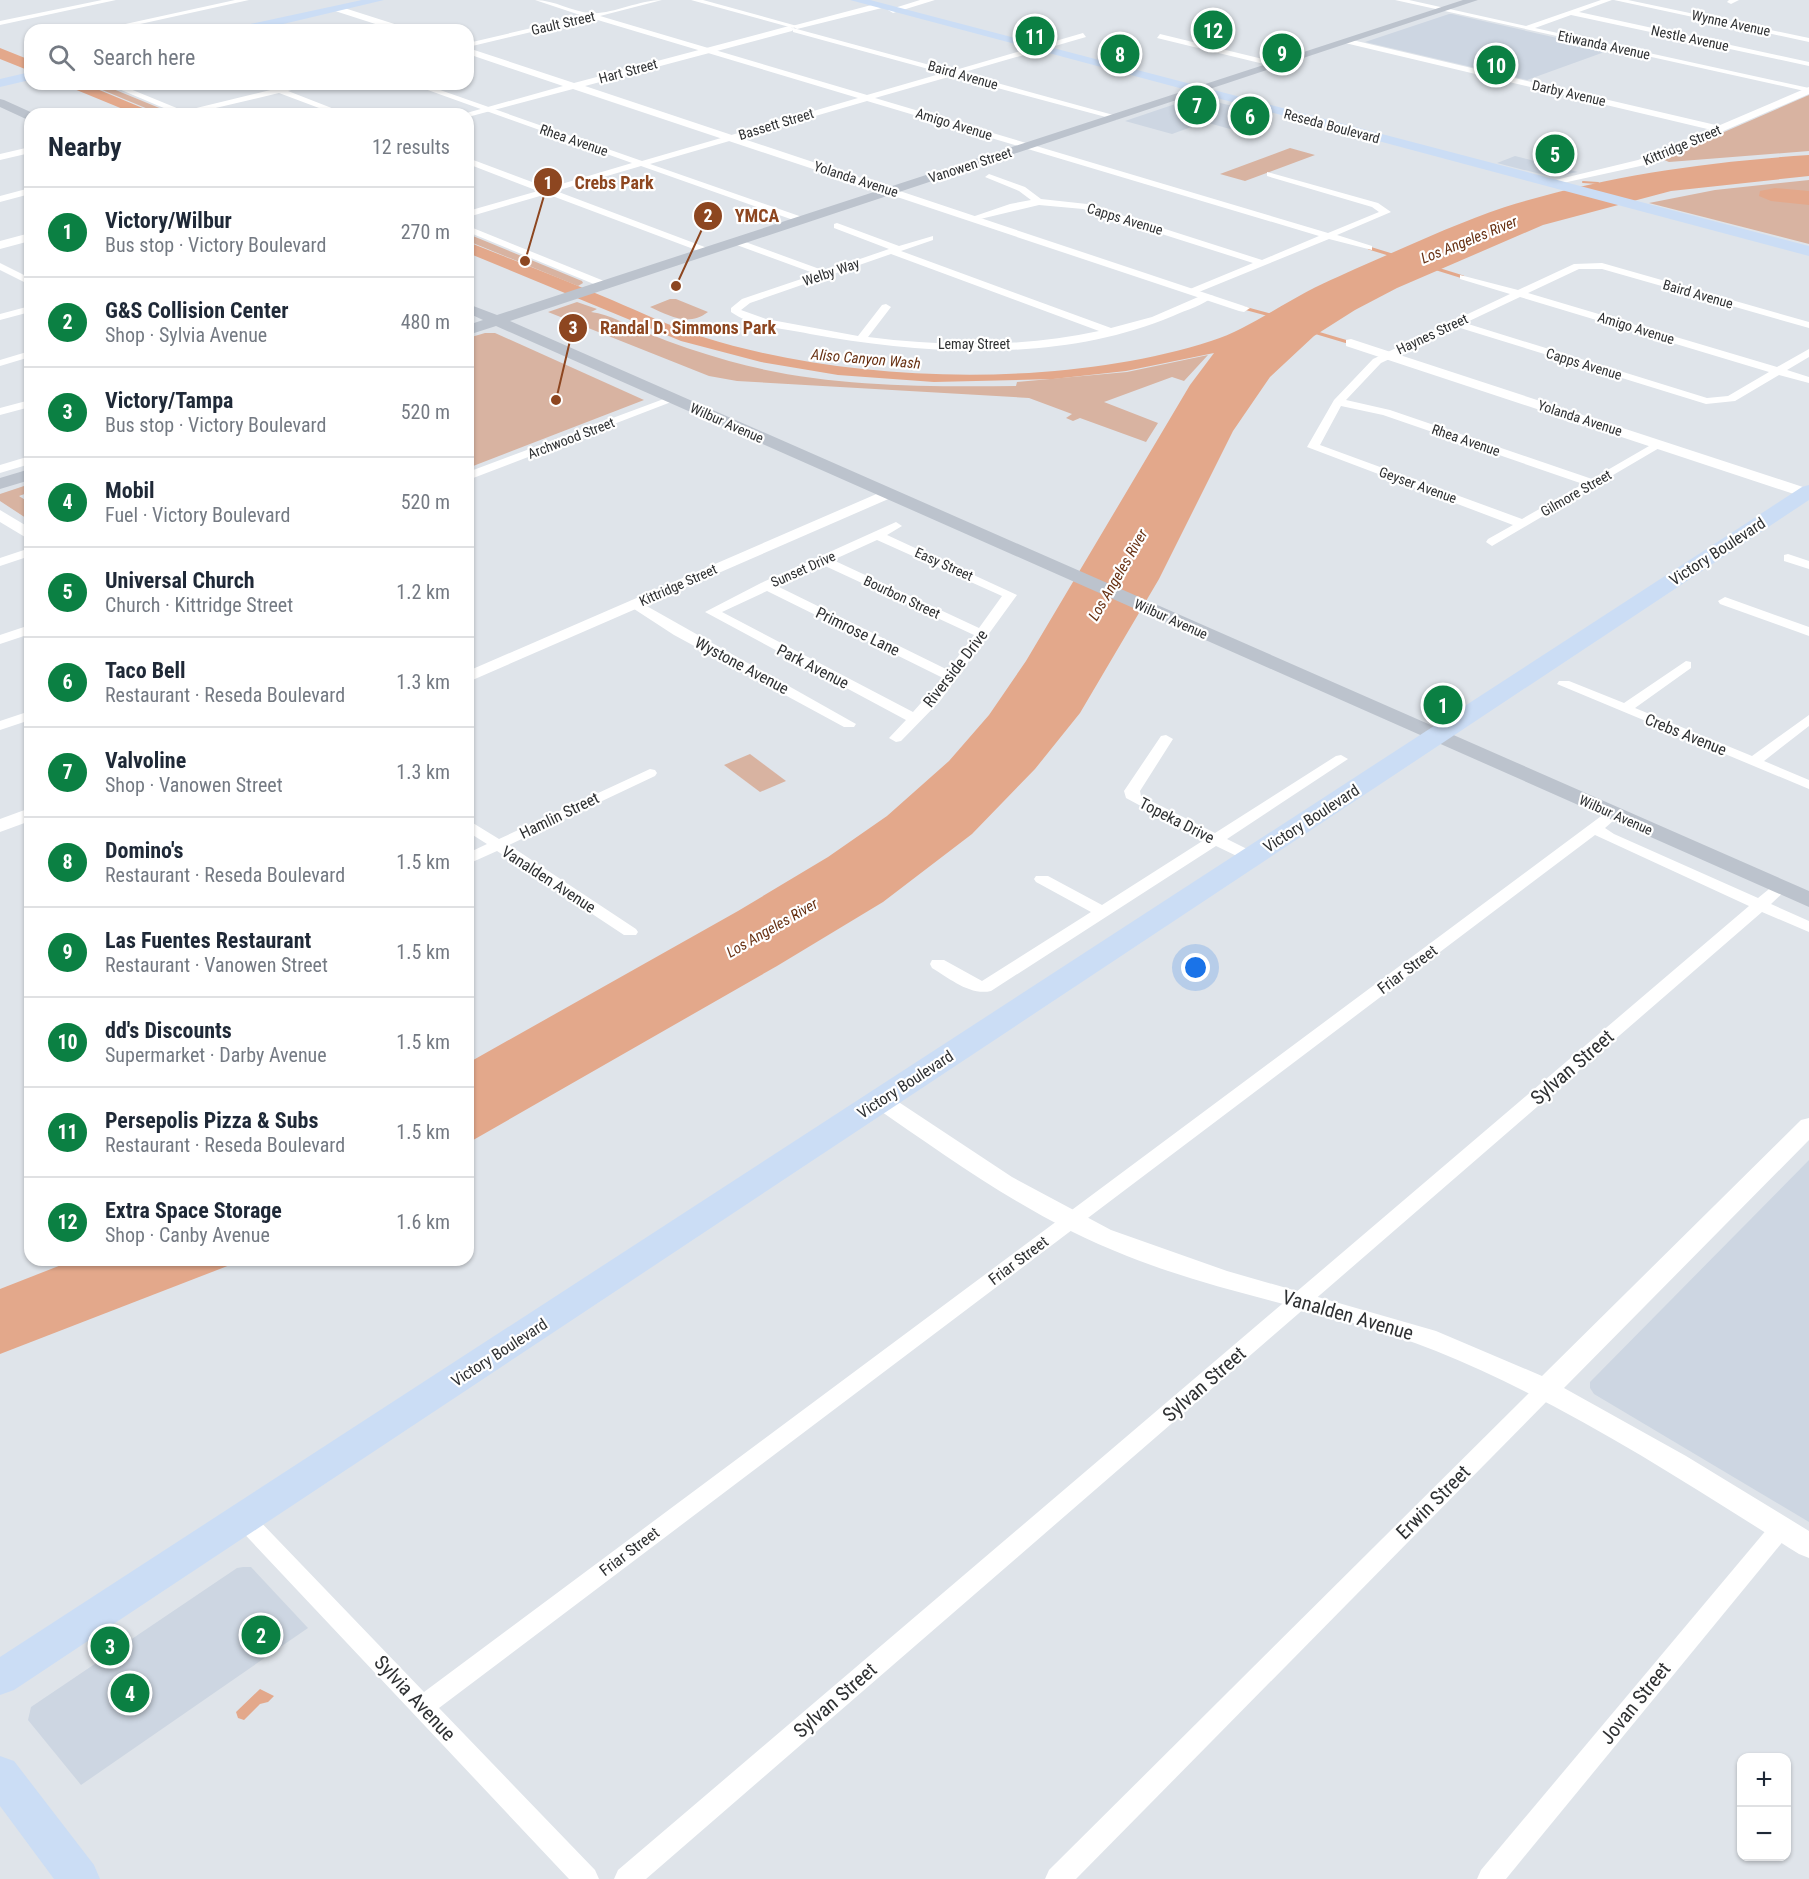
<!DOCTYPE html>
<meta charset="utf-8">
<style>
body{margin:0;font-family:"Roboto Condensed",sans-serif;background:#f2f2f3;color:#1f2937}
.controls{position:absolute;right:18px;bottom:18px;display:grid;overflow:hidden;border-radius:12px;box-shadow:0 2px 4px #0004}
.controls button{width:54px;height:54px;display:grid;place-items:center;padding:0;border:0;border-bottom:2px solid #e0e1e3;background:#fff;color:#1f2937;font:30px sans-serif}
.you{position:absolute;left:1196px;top:968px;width:21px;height:21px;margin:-15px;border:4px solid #fff;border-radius:50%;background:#1a73e8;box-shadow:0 0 0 9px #1a73e833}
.badge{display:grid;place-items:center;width:39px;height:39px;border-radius:50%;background:#0b8043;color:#fff;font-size:20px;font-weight:700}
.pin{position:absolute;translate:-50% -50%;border:3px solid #fff;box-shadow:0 2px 6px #0006}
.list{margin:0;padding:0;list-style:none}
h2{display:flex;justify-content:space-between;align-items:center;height:78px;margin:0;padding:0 24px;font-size:26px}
h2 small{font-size:20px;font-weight:400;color:#747a83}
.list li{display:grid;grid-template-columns:39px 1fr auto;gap:18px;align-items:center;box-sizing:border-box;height:90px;padding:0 24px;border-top:2px solid #e0e1e3}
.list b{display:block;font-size:22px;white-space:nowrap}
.list p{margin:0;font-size:20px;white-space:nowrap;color:#747a83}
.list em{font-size:20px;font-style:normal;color:#747a83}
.icon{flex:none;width:33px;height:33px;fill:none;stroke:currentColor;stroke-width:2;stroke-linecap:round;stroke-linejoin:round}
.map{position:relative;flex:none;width:1809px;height:1879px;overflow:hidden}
.search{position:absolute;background:#fff;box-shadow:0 2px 4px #0004;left:24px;top:24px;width:450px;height:66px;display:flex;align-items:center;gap:15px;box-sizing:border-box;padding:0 21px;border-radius:18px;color:#747a83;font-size:22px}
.panel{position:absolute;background:#fff;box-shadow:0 2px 4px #0004;left:24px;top:108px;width:450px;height:1158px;border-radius:18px}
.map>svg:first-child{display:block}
.built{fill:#cdd6e2}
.green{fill:#d8b3a1}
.water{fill:#e3a88b}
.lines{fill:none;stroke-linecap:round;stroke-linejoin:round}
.stream-far1{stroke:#e3a88b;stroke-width:2}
.stream{stroke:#e3a88b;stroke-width:3}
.minor{fill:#fff;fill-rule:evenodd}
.tertiary{fill:#fff;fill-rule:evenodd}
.secondary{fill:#bcc3cd;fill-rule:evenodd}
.primary{fill:#cbddf5;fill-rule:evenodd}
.labels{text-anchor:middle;stroke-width:4.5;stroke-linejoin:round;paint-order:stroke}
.far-street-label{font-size:14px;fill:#2f3133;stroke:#fff}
.far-water-label{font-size:15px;font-style:italic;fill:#683113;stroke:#fff}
.street-label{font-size:16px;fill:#2f3133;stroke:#fff}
.near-street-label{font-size:20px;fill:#2f3133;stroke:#fff}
.leader{fill:none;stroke:#8d4620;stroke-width:2}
.callout-dot{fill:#8d4620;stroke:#fff;stroke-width:2}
.mark-label{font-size:18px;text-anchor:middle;font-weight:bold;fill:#fff}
.callout-label{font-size:18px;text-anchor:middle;font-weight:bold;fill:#8d4620;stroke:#fff;stroke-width:4.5;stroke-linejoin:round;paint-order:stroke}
</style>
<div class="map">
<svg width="1809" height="1879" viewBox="0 0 1809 1879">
<rect width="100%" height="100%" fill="#dfe4ea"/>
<g class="built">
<path d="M1449,14H1452L1610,50L1527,80L1365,42Z"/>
<path d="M1196,97L1269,115L1230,129L1205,122L1172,134L1125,121Z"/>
<path d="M1515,156L1578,172L1552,177L1497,163Z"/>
<path d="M1809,1160V1522L1594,1394L1590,1388V1382Z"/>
<path d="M243,1567H251L308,1628L81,1785L28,1720L31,1707L237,1568Z"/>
</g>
<g class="green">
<path d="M88,84H101L174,114H160Z"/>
<path d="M1809,95V151L1669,162L1662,159Z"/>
<path d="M1290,148L1315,155L1245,181L1220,174Z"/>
<path d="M1809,180V244L1649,203L1715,190Z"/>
<path d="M468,234L582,281L583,283L578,286L468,241Z"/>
<path d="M670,299H676L708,312C688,327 670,316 650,307Z"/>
<path d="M577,302L597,309L591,312C610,314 629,326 647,333C674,344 701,353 729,361C821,387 922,387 1016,386L1017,382L1127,372L1208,355L1184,381L1172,377L1104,402L1158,423L1146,442L1080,418L1073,421L1066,418L1072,414L1029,398L737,381L709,376L548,312Z"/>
<path d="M485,333H495L644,400L468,468V338Z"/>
<path d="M30,484V492L19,496L30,503L29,520L0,501V494Z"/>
<path d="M750,754L786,781L760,792L724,765Z"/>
</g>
<g class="water">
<path d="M0,48L30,60V71L0,59Z"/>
<path d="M62,84H85L157,114H135Z"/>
<path d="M1809,155V176L1671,191L1543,225L1397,288L1355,310L1314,336L1270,377L1233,431L1159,579L1080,713L1035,769L972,834L883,902L777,966L468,1143V1063L738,911L828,857L887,816L949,761L989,715L1026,661L1190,385L1214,353L1126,371L1053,379L934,382L838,375L761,362L681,341L468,253V242C516,261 564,280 612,300C642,313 672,327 703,337C851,384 1062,389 1211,341C1240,332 1265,315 1292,300C1312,288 1333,279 1355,269C1404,248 1454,224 1505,207C1604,176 1705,162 1809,155Z"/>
<path d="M1775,188L1809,191V205L1771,201L1759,196L1760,191Z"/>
<path d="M74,1260H243L0,1354V1289Z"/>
<path d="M260,1689L274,1696L268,1702L260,1704L244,1720L238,1718L236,1712Z"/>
</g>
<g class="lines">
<path class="stream-far1" d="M1583,182L1598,183"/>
<g class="stream">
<path d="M1369,248L1395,256"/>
<path d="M1434,268L1463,277"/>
<path d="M1244,308L1270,315"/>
<path d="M1314,332L1351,343"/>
</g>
<g class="minor">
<path d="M102,0H116L0,25V21Z"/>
<path d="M235,0H249L113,30H98Z"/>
<path d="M535,0C555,0 572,12 591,13C610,15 639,0 662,0L600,16L867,95L943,73L793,32V28L952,71L1083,33L1086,37L961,73L1117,116V120L952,76L875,98L1328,233L1379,212L1372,207L1267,176V172L1378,203L1391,212L1337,235L1372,246V250L1329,239L1194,294L1190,293V289L1253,263L1083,209L1039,205L972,221V217L1010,204L1031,200L1019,191L985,177L989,174L1025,187L1041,199L1087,204L1262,260L1319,236L867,101L650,164L805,218V222H799L641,166L556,191L710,249V253H704L547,194L468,217V211L538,191L468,164V158L548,188L632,163L411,84H423L642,161L858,98L591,18L468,47V43L583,16Z"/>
<path d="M691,0H703L797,26L793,28Z"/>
<path d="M1395,0H1409L1526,26L1601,0H1612L1579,12L1809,62V66L1571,15L1535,28L1809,88V92Z"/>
<path d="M1614,0H1628L1809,38V42Z"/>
<path d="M1729,0H1739L1731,4L1727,2Z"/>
<path d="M1160,34L1279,63L1280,65L1276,67L1157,38Z"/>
<path d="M1348,39L1720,126L1724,129L1720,132L1345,43Z"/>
<path d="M107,84H118L184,111L279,88L311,84L288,91L347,114H335L279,93L190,114H178Z"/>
<path d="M30,147V153L0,160V154Z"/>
<path d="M30,188V194L0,202V196Z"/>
<path d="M837,223L899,246L933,236V240L901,251L1111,328L1152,317L1205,294L1214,296C1204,305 1186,310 1173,316C1061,363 927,355 810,334C785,329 752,327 731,312V308L742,299L816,274L734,244V240H740L825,271L889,249L834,228V224ZM891,254L1099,331C1024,347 945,347 868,337L891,307L886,304L882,305L858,336L766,319L741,310L750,303Z"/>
<path d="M468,226L609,283L610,285L601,287L468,232Z"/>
<path d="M0,263L30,278V285L0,270Z"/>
<path d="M1602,263L1809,322V328L1602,269H1579L1528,293L1777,367L1809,349V357L1787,370L1809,377V383L1779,375L1735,401L1706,404L1457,327L1381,363L1346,400L1390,410L1592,479L1656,442L1666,444L1492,546L1486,542L1488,539L1513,525L1307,447L1334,400L1373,359L1510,294L1460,279V275L1518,290L1574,264ZM1520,297L1769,372L1728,396L1707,398L1465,323ZM1341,406L1383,415L1583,484L1522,519L1320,445Z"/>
<path d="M30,306V312L0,320V314Z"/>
<path d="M30,351V357L0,366V360Z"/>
<path d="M669,397L679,399L468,480V472Z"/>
<path d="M30,400V407L0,415V408Z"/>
<path d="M30,456V464L0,473V465Z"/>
<path d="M896,522L902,526L887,535L1017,595L940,701L901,741L896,742L889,738L906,720L705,612L761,583ZM877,540L1002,596L979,628L833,560ZM823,565L974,635L948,670L777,586ZM767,591L943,678L913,712L722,612Z"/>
<path d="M30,548V556L0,566V558Z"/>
<path d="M1788,554L1809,561V569L1784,561V555Z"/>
<path d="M1725,597L1809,627V636L1720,604L1718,601Z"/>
<path d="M636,600L856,724L854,727H844L674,635L631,607V601Z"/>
<path d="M30,625V634L0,644V635Z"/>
<path d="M1686,661L1691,662V668L1635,708L1752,756L1809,715V726L1764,761L1809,780V789L1557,684L1559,681H1569L1624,703Z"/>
<path d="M30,711V720L0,730V721Z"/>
<path d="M1166,735L1173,739L1140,791L1141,796L1215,833L1336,756L1341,755L1348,759L1227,839L1257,854L1259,857L1257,860H1245L1216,846L991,991C970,996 949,978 932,968L930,964L932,960H944L982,981L1091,912L1036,882L1034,879L1036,876H1048L1102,905L1204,840L1126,798L1124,791L1161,736Z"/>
<path d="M650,769L655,770L657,773L655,776L509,845L636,929L638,932L636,935H624L497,851L468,864V853L487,844L468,832V820L499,839Z"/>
<path d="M1613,809L1621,814L1605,828L1614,834L1758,898L1774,885H1786L1788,888L1771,904L1809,921V932L1762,912L646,1879H614L618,1870L1749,906L1595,835L439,1708L595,1870L599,1879H569L236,1525L233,1519L236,1513L244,1510L252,1513L424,1692L1608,811Z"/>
<path d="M1545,1382L1552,1384L1555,1390L1552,1396L1076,1879H1045L1049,1870L1538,1384Z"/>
<path d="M1781,1519L1789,1522L1792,1528L1789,1534L1506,1879H1477L1481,1870L1773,1522Z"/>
</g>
<g class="tertiary">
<path d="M920,0H935L893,13L888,10Z"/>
<path d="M879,3L884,6L882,8L797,29L792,26Z"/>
<path d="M338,6L407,28L409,30H394L335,11L333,9Z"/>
<path d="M789,26L794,29L792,31L585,86L1250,308L1244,312L1239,311L573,89L468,117V114H463L563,86L468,54V48L574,83Z"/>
<path d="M1809,87V94L1645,165L1549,186L1543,183L1638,160Z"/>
<path d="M30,233V241L0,249V241Z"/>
<path d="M1351,339L1809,489V499L1346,346V340Z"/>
<path d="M888,489L896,494L893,497L468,682V671Z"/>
<path d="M0,510L30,528V540L0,522Z"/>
<path d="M30,808V821L0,832V819Z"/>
<path d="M880,1092L888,1095L1012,1177L1111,1230L1227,1271L1436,1331L1542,1376L1801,1120L1809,1118V1140L1564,1388L1686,1456L1809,1531V1558L1799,1554C1682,1480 1565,1403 1436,1351C1336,1311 1227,1296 1127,1256C1034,1220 953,1161 872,1105L868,1100L872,1095Z"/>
</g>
<g class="secondary">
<path d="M1463,0H1478L510,321L1809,891V907L496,326L468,335V325L483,320L468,313V304L497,315Z"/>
<path d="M0,99L4,100L35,114H30V120L26,119L0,107Z"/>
<path d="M30,469V480L0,489V478Z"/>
</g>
<g class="primary">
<path d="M362,0H384L258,30H235L241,26Z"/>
<path d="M850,0H870L1809,246V256Z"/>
<path d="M30,72V80L0,87V79Z"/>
<path d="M1809,485V500L14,1690L0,1695V1657L1802,487Z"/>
<path d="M0,1756L14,1761L94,1865L100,1879H54L0,1806Z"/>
</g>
</g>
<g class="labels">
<g class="far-street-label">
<text transform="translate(563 23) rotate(-13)" y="5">Gault Street</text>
<text transform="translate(1731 23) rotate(12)" y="5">Wynne Avenue</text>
<text transform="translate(1690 38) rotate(12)" y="5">Nestle Avenue</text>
<text transform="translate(1604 45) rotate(12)" y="5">Etiwanda Avenue</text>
<text transform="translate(628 71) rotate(-15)" y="5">Hart Street</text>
<text transform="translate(963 75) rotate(16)" y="5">Baird Avenue</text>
<text transform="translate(1569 93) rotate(13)" y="5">Darby Avenue</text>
<text transform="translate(776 124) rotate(-17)" y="5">Bassett Street</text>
<text transform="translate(954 124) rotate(17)" y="5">Amigo Avenue</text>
<text transform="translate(1332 126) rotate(15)" y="5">Reseda Boulevard</text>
<text transform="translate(574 140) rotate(19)" y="5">Rhea Avenue</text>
<text transform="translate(1682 145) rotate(-23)" y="5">Kittridge Street</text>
<text transform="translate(970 165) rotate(-18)" y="5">Vanowen Street</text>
<text transform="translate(856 179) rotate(18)" y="5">Yolanda Avenue</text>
<text transform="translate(1125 219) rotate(17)" y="5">Capps Avenue</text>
<text transform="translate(831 272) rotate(-19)" y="5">Welby Way</text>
<text transform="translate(1698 294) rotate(16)" y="5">Baird Avenue</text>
<text transform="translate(1636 328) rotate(17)" y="5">Amigo Avenue</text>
<text transform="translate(1432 334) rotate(-25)" y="5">Haynes Street</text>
<text x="974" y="349">Lemay Street</text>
<text transform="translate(1584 364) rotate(17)" y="5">Capps Avenue</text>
<text transform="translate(1580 418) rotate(18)" y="5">Yolanda Avenue</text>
<text transform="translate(727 423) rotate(24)" y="5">Wilbur Avenue</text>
<text transform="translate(571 438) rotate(-21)" y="5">Archwood Street</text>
<text transform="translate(1466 440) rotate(19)" y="5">Rhea Avenue</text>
<text transform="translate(1418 485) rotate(20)" y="5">Geyser Avenue</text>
<text transform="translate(1576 493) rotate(-30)" y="5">Gilmore Street</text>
<text transform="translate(944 564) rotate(24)" y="5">Easy Street</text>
<text transform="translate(803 569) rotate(-24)" y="5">Sunset Drive</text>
<text transform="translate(678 585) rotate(-24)" y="5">Kittridge Street</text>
<text transform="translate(902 597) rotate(25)" y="5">Bourbon Street</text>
<text transform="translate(1171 619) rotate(24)" y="5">Wilbur Avenue</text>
<text transform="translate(1616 815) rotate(24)" y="5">Wilbur Avenue</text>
</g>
<g class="far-water-label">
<text transform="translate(1469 240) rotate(-22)" y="5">Los Angeles River</text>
<text transform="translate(866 359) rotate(5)" y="5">Aliso Canyon Wash</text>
<text transform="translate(1118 575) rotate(-60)" y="5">Los Angeles River</text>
<text transform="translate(772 928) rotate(-30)" y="5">Los Angeles River</text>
</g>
<g class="street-label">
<text transform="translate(1717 551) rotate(-33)" y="6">Victory Boulevard</text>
<text transform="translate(858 631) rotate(26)" y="6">Primrose Lane</text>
<text transform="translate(742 665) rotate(28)" y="6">Wystone Avenue</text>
<text transform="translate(813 666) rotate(27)" y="6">Park Avenue</text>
<text transform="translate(955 668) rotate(-52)" y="6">Riverside Drive</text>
<text transform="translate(1686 734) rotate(22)" y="6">Crebs Avenue</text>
<text transform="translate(559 815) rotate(-26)" y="6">Hamlin Street</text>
<text transform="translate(1311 818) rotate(-33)" y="6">Victory Boulevard</text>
<text transform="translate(1177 820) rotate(27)" y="6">Topeka Drive</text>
<text transform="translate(549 879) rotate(33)" y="6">Vanalden Avenue</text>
<text transform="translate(1407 969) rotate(-37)" y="6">Friar Street</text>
<text transform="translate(905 1084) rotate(-33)" y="6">Victory Boulevard</text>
<text transform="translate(1018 1260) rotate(-37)" y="6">Friar Street</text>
<text transform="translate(499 1352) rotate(-33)" y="6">Victory Boulevard</text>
<text transform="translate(629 1551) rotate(-37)" y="6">Friar Street</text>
</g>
<g class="near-street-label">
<text transform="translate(1572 1067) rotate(-41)" y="7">Sylvan Street</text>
<text transform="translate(1348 1315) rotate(16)" y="7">Vanalden Avenue</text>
<text transform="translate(1204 1384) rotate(-41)" y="7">Sylvan Street</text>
<text transform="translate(1433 1502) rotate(-45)" y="7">Erwin Street</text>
<text transform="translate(415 1698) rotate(47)" y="7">Sylvia Avenue</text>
<text transform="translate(835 1700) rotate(-41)" y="7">Sylvan Street</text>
<text transform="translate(1635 1703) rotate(-51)" y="7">Jovan Street</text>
</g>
</g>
<path class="leader" d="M525 261L548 182M676 286L708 216M556 400L573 328"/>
<g class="callout-dot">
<circle cx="525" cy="261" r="6"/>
<circle cx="676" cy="286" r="6"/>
<circle cx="556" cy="400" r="6"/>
<circle cx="548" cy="182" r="15"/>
<circle cx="708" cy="216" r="15"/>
<circle cx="573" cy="328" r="15"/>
</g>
<g class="mark-label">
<text x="548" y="189">1</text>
<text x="708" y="222">2</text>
<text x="573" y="334">3</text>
</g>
<g class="callout-label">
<text x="614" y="189">Crebs Park</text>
<text x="757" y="222">YMCA</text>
<text x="688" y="334">Randal D. Simmons Park</text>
</g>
</svg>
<div class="controls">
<button>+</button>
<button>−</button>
</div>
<div class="you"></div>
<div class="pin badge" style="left:1443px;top:705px">1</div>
<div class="pin badge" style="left:261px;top:1635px">2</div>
<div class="pin badge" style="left:110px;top:1646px">3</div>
<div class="pin badge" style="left:130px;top:1693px">4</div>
<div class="pin badge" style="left:1555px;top:154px">5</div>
<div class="pin badge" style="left:1250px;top:116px">6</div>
<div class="pin badge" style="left:1197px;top:105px">7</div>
<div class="pin badge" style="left:1120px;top:54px">8</div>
<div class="pin badge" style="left:1282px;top:53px">9</div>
<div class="pin badge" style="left:1496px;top:65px">10</div>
<div class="pin badge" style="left:1035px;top:36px">11</div>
<div class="pin badge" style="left:1213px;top:30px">12</div>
<div class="search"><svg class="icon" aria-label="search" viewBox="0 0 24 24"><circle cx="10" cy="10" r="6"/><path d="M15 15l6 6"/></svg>Search here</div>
<section class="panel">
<h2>Nearby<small>12 results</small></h2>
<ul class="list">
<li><span class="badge">1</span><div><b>Victory/Wilbur</b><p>Bus stop · Victory Boulevard</p></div><em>270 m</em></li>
<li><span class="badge">2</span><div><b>G&amp;S Collision Center</b><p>Shop · Sylvia Avenue</p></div><em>480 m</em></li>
<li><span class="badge">3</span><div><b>Victory/Tampa</b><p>Bus stop · Victory Boulevard</p></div><em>520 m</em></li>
<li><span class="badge">4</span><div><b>Mobil</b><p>Fuel · Victory Boulevard</p></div><em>520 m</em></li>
<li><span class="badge">5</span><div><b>Universal Church</b><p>Church · Kittridge Street</p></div><em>1.2 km</em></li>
<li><span class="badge">6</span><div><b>Taco Bell</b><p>Restaurant · Reseda Boulevard</p></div><em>1.3 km</em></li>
<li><span class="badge">7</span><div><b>Valvoline</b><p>Shop · Vanowen Street</p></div><em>1.3 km</em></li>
<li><span class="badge">8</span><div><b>Domino's</b><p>Restaurant · Reseda Boulevard</p></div><em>1.5 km</em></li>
<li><span class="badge">9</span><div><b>Las Fuentes Restaurant</b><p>Restaurant · Vanowen Street</p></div><em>1.5 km</em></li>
<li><span class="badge">10</span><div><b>dd's Discounts</b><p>Supermarket · Darby Avenue</p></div><em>1.5 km</em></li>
<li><span class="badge">11</span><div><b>Persepolis Pizza &amp; Subs</b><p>Restaurant · Reseda Boulevard</p></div><em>1.5 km</em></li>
<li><span class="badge">12</span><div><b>Extra Space Storage</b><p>Shop · Canby Avenue</p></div><em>1.6 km</em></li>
</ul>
</section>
</div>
